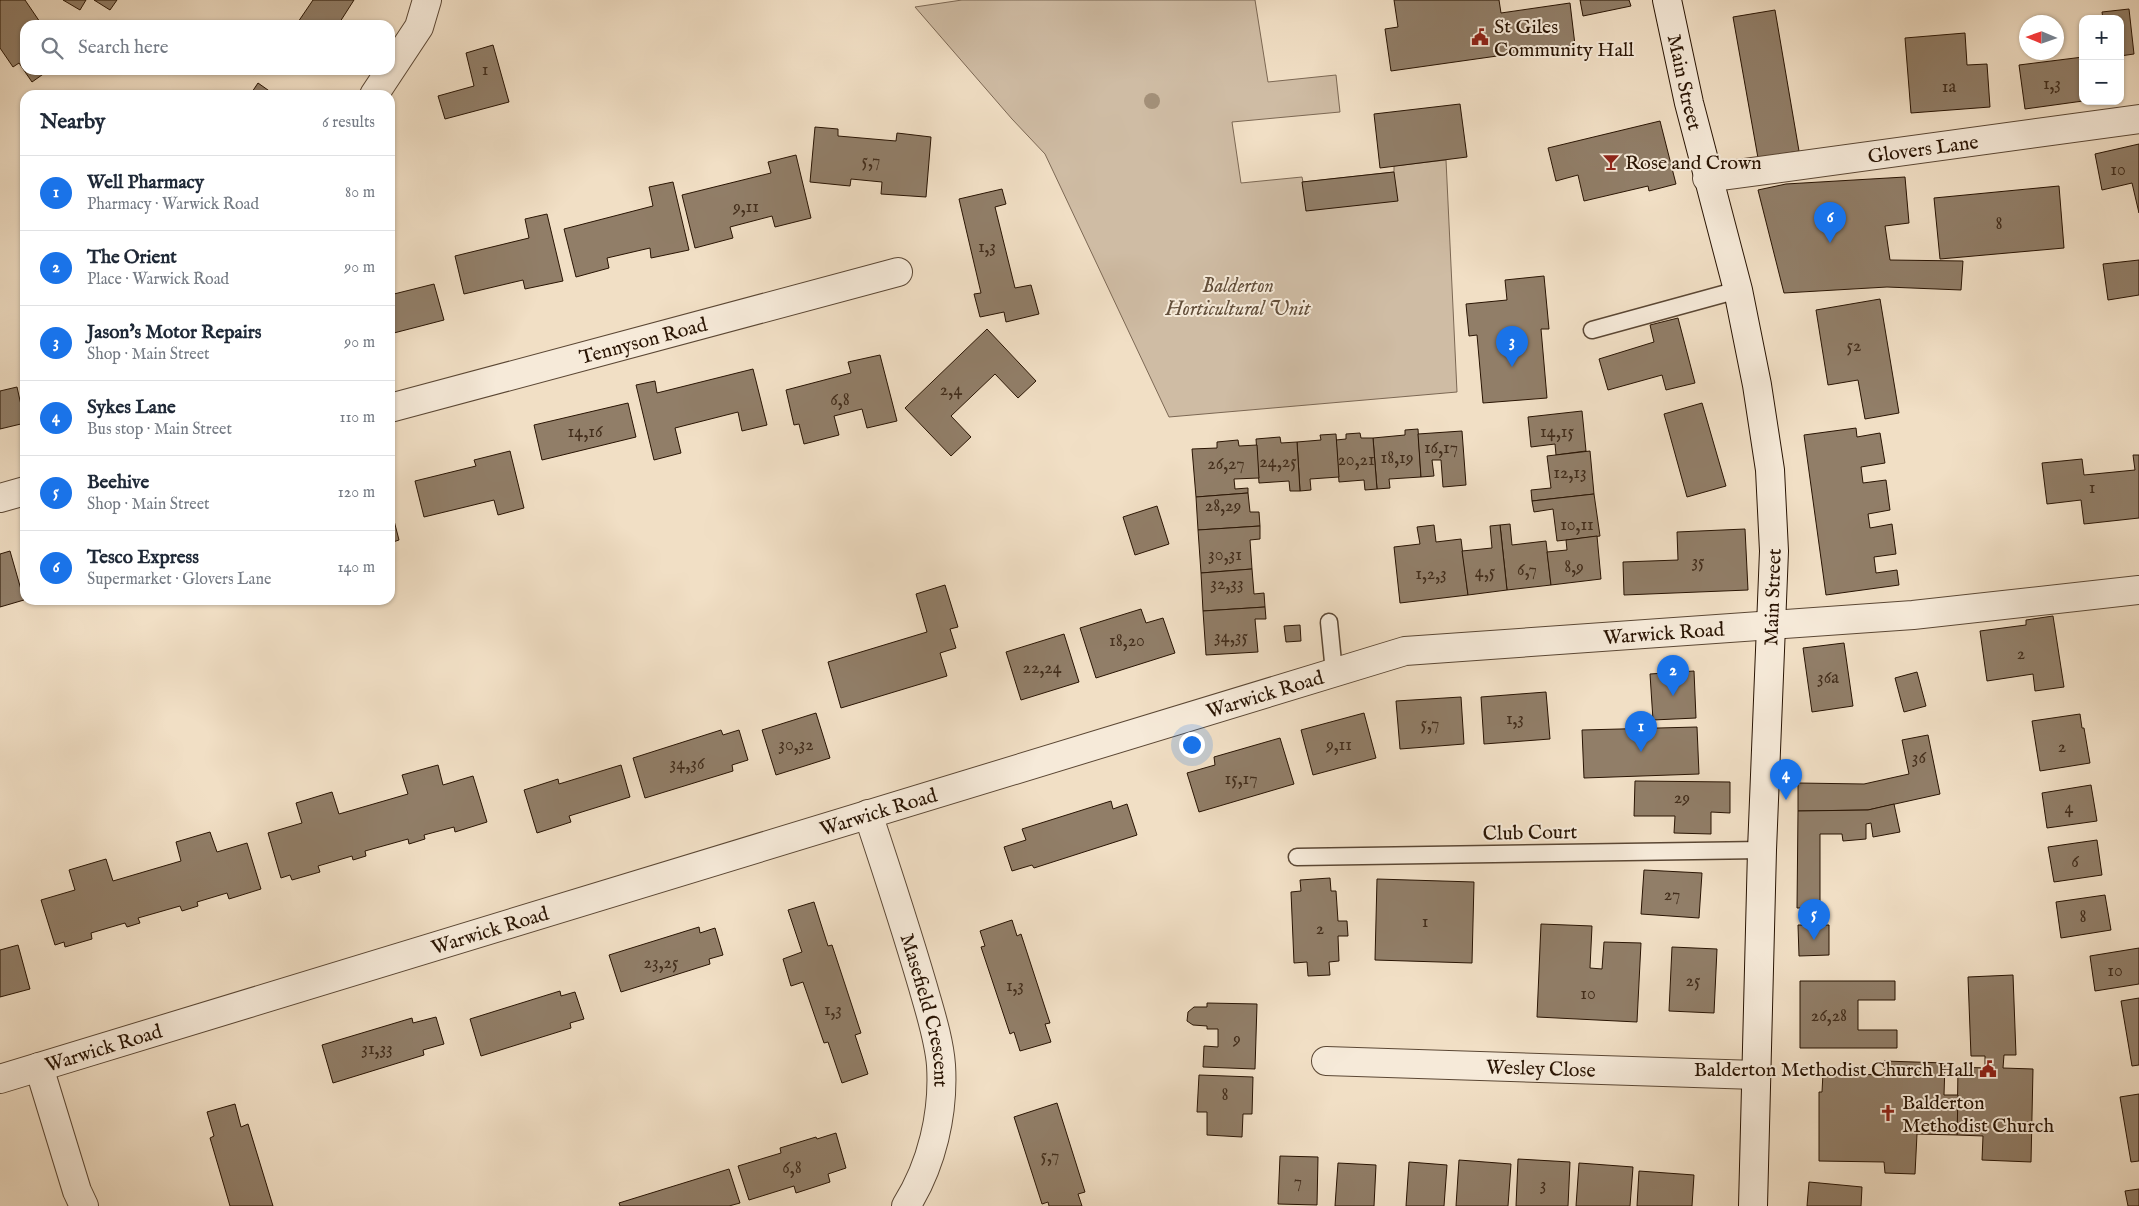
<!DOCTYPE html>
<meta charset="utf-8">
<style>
body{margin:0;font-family:"IM FELL English",serif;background:#f6f6f7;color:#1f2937}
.controls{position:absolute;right:15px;top:15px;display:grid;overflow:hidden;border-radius:10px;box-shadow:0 1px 4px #0004}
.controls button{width:45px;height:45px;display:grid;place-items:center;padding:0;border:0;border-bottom:1px solid #e0e1e3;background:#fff;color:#1f2937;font:25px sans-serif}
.compass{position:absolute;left:2019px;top:15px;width:45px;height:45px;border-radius:50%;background:#fff;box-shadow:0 1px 4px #0004;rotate:272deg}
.you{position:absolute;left:1191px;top:744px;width:18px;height:18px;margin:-12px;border:4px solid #fff;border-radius:50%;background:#1a73e8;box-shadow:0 0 0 8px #1a73e833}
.badge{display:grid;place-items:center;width:32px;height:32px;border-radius:50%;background:#1a73e8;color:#fff;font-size:16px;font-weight:700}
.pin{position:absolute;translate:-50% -41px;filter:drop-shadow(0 1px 2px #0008)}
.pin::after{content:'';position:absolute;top:26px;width:18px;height:15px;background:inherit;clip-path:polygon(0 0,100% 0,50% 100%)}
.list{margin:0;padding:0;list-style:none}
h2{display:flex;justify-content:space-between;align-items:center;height:65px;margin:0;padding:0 20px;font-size:21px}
h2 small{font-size:16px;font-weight:400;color:#747a83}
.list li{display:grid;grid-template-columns:32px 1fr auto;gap:15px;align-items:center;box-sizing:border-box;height:75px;padding:0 20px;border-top:1px solid #e0e1e3}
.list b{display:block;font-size:19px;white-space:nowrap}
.list p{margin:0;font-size:16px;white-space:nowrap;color:#747a83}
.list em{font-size:16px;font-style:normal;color:#747a83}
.icon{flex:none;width:28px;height:28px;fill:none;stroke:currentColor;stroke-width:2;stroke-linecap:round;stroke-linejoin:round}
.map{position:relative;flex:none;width:2139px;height:1206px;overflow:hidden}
.search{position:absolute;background:#fff;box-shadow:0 1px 4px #0004;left:20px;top:20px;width:375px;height:55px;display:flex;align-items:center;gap:12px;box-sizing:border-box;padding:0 18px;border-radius:15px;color:#747a83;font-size:19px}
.panel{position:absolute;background:#fff;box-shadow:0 1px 4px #0004;left:20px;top:90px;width:375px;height:515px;border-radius:15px}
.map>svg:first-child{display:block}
.green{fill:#cfbca4;stroke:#7c6854}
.building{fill:#917e68;stroke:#291403}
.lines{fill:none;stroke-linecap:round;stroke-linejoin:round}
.lane-casing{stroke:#5b4734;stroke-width:19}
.street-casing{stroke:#5b4734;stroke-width:30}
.secondary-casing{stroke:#291403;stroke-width:30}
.lane{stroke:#f6ead9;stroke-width:16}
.street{stroke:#f6ead9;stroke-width:28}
.secondary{stroke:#f6ead9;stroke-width:28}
.tree{fill:#a39079}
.labels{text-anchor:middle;stroke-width:4;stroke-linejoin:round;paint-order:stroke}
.number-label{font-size:18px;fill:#432e1c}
.poi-label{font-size:20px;fill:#291403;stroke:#f6ead9;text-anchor:start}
.street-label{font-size:20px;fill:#291403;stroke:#f6ead9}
.park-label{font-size:20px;font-style:italic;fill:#634f3b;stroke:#f6ead9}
</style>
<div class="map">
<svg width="2139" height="1206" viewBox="0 0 2139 1206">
<rect width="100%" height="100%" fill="#f1dfc5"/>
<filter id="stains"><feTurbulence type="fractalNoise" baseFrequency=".004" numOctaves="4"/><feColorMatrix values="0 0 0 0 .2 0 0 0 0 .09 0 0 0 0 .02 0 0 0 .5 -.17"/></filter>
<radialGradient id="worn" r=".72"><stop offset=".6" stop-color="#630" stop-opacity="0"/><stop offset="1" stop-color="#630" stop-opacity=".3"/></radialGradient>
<path class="green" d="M962,0H1255L1268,82L1336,75L1340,112L1232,122L1241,183L1302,177L1303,182L1394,172V166L1446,160L1457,392L1169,417L1045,154L1012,119L915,7Z"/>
<g class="building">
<path d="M0,0H25L42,25H25V70H49L32,82L19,63L13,67L0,48Z"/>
<path d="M63,0H86L80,10Z"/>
<path d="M94,0H117L110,10Z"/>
<path d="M313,0H354L338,25H296Z"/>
<path d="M1394,0H1499L1501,13L1570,3L1575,45L1391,71L1385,29L1398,27Z"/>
<path d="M1580,0H1629L1631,6L1583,16Z"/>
<path d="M2129,9L2134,54L2120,56V19H2103L2102,12Z"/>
<path d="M1775,10L1799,151L1758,158L1733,17Z"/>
<path d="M1965,33L1967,65L1987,64L1990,107L1911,113L1905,38Z"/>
<path d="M493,45L509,102L445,119L438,96L474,86L466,53Z"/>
<path d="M2083,57V101L2025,109L2019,65Z"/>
<path d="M258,83L275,95H250Z"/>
<path d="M1460,104L1467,157L1380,168L1374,114Z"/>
<path d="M1660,121L1676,184L1649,191L1648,186L1584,201L1578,175L1556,181L1548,148Z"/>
<path d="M815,127L838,129V136L896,141L897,133L931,137L926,197L881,194L882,182L851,179L850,186L810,182Z"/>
<path d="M2139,144V213L2132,183L2102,190L2095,154Z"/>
<path d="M796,155L811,218L775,227L772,216L730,227L733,238L695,248L682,195L771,173L768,162Z"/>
<path d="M1394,172L1398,201L1306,211L1302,182Z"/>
<path d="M1905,177L1909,223L1885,226L1890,260L1963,261L1961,290L1887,287L1784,293L1758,190L1786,184Z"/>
<path d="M673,182L689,250L651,258L650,248L607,258L609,268L576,277L564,229L653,206L649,187Z"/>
<path d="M2059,186L2064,248L1940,259L1934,198Z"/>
<path d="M1002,189L1006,204L995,207L1015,288L1031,285L1039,314L1006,322L1004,312L980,317L974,294L981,293L959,199Z"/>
<path d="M547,214L563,281L525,289L523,280L464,294L455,256L529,238L525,219Z"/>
<path d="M2139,260V295L2108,300L2103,264Z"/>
<path d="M1544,276L1549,329H1541L1547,398L1483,403L1477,335L1469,336L1466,304L1507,300L1505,280Z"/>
<path d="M434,284L444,320L390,334V295Z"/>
<path d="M1880,299L1899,413L1865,419L1858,380L1828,385L1816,310Z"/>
<path d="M1678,318L1695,383L1666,390L1662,375L1608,390L1599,359L1654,342L1650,325Z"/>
<path d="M987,329L1036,381L1018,398L995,374L951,416L971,437L951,456L905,408Z"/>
<path d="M880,355L897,421L867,428L862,409L834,416L839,435L804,444L799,424L794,425L786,390L851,373L848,362Z"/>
<path d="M753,369L767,425L742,431L738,412L675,428L681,453L654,460L636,385L655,381L657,393Z"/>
<path d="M17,387L25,423L0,429V391Z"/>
<path d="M628,403L636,437L542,460L534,425Z"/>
<path d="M1702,403L1726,486L1687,497L1664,414Z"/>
<path d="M1582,411L1586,451L1556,455L1555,444L1531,447L1528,417Z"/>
<path d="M1856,428L1857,437L1880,433L1885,463L1861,467L1863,483L1886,480L1890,510L1868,514L1870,528L1892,524L1896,554L1874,557L1876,573L1897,570L1899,585L1826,595L1804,435Z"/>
<path d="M1418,429L1421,477L1389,479L1390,488L1377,489L1373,438L1405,435V430Z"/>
<path d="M1462,431L1466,485L1443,487L1441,460H1432L1434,476L1421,477L1418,434Z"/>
<path d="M1360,433L1361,438H1373L1377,489L1365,490L1364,480L1339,482L1336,440L1346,439V434Z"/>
<path d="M1336,434L1339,477L1310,479L1311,490L1300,491L1297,442L1321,440L1320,435Z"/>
<path d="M1280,437L1281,443L1297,442L1300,491H1290L1289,481L1259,483L1256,439Z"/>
<path d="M1238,440L1239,446L1257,445L1259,478L1234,479L1235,489L1248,488V493L1196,497L1192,449L1217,448V442Z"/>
<path d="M510,451L524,508L498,515L494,500L424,517L415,481L476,466L474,460Z"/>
<path d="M1590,451L1594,494L1532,501L1531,490L1551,488L1547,456Z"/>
<path d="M2133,455H2139V518L2084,524L2081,500L2047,504L2042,463L2082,459L2084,475L2135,470Z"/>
<path d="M1248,493L1250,512H1259L1260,526L1198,530L1196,497Z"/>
<path d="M1594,494L1600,536L1557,541L1553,509L1534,512L1532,501Z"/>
<path d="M390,505L399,540L390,543Z"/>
<path d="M1157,506L1169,544L1135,555L1123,517Z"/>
<path d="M1510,524L1512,545L1546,541L1551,585L1507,590L1500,525Z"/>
<path d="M1434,525L1436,542L1461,539L1468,595L1400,603L1394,547L1420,544L1417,527Z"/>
<path d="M1500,525L1507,590L1468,595L1462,551L1492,548L1490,526Z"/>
<path d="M1260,526V539L1250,540L1252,569L1201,573L1198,530Z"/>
<path d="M1745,529L1748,590L1624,595L1623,562L1678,560L1677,532Z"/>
<path d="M1597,536L1601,579L1551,585L1547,552L1567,550L1566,540Z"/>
<path d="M25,539V553L21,540Z"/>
<path d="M10,551L24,600L0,607V554Z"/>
<path d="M1252,569L1254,594L1264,593L1265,607L1203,611L1201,573Z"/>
<path d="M945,585L958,627L950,629L956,648L940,653L947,676L841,708L828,662L927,632L916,594Z"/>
<path d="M38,600H52L39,604Z"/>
<path d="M1265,607L1266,619H1255L1258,652L1206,655L1203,611Z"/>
<path d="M1141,609L1146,623L1163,618L1175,653L1096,678L1080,628Z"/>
<path d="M2053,616L2064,687L2035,691L2033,674L1987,681L1980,631L2026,625V620Z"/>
<path d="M1300,625L1301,641L1286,642L1284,626Z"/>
<path d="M1064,634L1079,682L1021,700L1006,652Z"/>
<path d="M1844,643L1853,706L1812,712L1803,648Z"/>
<path d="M1694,671L1696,718L1653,720L1650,674Z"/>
<path d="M1917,672L1926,706L1904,712L1895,678Z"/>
<path d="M1546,692L1550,739L1484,744L1481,697Z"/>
<path d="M1461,697L1464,744L1400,749L1396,701Z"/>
<path d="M816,713L830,758L776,775L762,730Z"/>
<path d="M1364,713L1376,758L1313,775L1301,730Z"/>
<path d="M2080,714L2082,728H2084L2090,763L2040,771L2032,721Z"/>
<path d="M1697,727L1699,774L1584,778L1582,730Z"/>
<path d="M721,730L723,735L739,730L748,760L732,765L733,771L645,798L633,758Z"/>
<path d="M1928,735L1940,794L1868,810L1798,811V783L1864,784L1909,774L1902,740Z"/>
<path d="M1280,738L1294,784L1199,812L1187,773L1215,765L1214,757Z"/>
<path d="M438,765L443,785L473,776L487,822L455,832L454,827L424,835L425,839L409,844L408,839L365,851L366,856L353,860L352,856L318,866L320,872L292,880L290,875L281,878L268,833L302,823L296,803L332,792L339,814L408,794L402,775Z"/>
<path d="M621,765L630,797L569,816L571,822L537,833L524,790L558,779L559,784Z"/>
<path d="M1635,781L1730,782V813L1711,812V834L1674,833L1675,816H1634Z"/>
<path d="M2091,785L2097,821L2047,828L2042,793Z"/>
<path d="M1111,801L1113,809L1127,804L1137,835L1034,868L1032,865L1012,871L1004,847L1026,840L1022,829Z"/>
<path d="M1894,804L1900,832L1873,837L1871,823L1866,824V839L1843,841L1842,834H1820V908H1797L1798,811L1868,810Z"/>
<path d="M210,832L217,852L247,843L261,889L229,899L227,893L197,902L198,906L182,911L180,906L138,918L140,923L127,927L125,923L91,933L92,939L65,947L64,942L55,945L41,900L75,890L69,870L106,859L113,881L181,861L176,842Z"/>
<path d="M2097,840L2102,875L2054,882L2048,847Z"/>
<path d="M1644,870L1702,873L1699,918L1641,914Z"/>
<path d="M1330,878L1331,891H1336L1338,921H1347L1348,936H1338L1339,961L1329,962L1330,975L1308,976L1307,962L1294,963L1291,892L1301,891L1300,880Z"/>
<path d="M1377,879L1474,882L1472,963L1375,960Z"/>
<path d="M2105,895L2111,930L2061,938L2056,902Z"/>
<path d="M814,902L828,946L832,945L861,1033L855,1035L868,1074L842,1083L828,1042L824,1043L803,982L791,986L783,959L802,952L788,910Z"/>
<path d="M1012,920L1017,936L1021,934L1050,1023L1045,1024L1051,1042L1020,1051L1014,1032L1010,1034L981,947L985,946L980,931Z"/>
<path d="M1541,924L1592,926L1590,968L1602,969L1604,942L1641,943L1637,1022L1537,1017Z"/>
<path d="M1798,925H1829V955L1799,956Z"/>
<path d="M699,927L700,933L715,928L723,955L709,959L710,964L621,992L609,955Z"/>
<path d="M18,945L30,989L0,997V950Z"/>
<path d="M1672,947L1717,949L1714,1013L1669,1011Z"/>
<path d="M2139,948V984L2095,991L2090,956Z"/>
<path d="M2013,975L2016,1055H2004L2003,1068L2033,1069L2031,1162L1982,1160L1983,1136L1957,1135L1958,1067L1985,1068V1056H1971L1968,977Z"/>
<path d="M1800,981H1895V1000H1858V1030H1897V1048H1800Z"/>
<path d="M560,991L561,996L575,992L584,1019L570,1023L571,1028L481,1056L470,1019Z"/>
<path d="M2139,998V1065L2132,1066L2121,1001Z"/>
<path d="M1207,1003L1257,1004L1255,1069L1203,1067L1204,1046L1218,1047V1029H1207V1026L1193,1025L1187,1021L1188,1012L1194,1007H1207Z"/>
<path d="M436,1017L444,1044L423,1050L424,1055L333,1083L322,1045L412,1018L413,1023Z"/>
<path d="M1884,1061L1945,1063L1944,1095H1958L1957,1135L1917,1134L1915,1174L1885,1173L1884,1162L1819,1161V1092H1822L1823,1073L1884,1075Z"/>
<path d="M1199,1075L1253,1077L1252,1114H1243L1242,1137L1207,1135V1112H1197Z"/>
<path d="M2139,1094V1161L2131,1162L2120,1097Z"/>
<path d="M1057,1103L1085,1192L1078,1194L1082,1206H1049L1048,1202L1042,1204L1014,1117Z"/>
<path d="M235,1104L241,1127L248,1124L273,1206H230L210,1138L214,1136L207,1112Z"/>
<path d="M836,1133L846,1168L828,1174L830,1182L796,1193L794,1186L749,1200L738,1166L781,1153L780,1148L816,1137L817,1139Z"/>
<path d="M1280,1156L1318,1157L1317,1205L1278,1204Z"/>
<path d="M1518,1159L1570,1162L1568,1206H1516Z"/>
<path d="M1459,1160L1511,1164L1508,1206H1456Z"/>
<path d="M1409,1162L1447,1165L1444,1206H1406Z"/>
<path d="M1338,1163L1376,1165L1374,1206H1335Z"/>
<path d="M1579,1163L1633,1167L1630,1206H1576Z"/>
<path d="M729,1169L740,1203L729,1206H620L619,1203Z"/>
<path d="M1639,1171L1694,1175L1692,1206H1637Z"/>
<path d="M1809,1182L1862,1187L1861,1206H1807Z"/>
<path d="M2139,1189V1206H2128L2125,1191Z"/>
</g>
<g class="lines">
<g class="lane-casing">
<g id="lane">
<path d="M1592,330L1738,290"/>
<path d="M1329,622L1334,672"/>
<path d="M1297,857L1762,850"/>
</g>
</g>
<g class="street-casing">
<g id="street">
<path d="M374,95L419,27L427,0"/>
<path id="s1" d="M1707,178L2139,119"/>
<path id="s2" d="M390,408L898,272"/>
<path d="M0,498L25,491"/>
<path id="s3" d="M868,814C887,871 906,929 923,987C930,1012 939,1039 941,1065C944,1113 932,1165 906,1206"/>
<path id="s4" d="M1326,1061L1756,1075"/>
<path d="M39,1067L77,1191L84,1206"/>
<path id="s5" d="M0,1079L1405,651L1913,615L2139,590"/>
</g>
</g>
<g class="secondary-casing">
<g id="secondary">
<path id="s6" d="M1667,0L1689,103L1738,290L1757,385L1770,470L1774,551L1762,850L1753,1206"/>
</g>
</g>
<use href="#lane" class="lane"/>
<use href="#street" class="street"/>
<use href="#secondary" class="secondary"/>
</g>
<circle class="tree" cx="1152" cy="101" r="8"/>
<defs>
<g id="civic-bare" transform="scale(1.35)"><path d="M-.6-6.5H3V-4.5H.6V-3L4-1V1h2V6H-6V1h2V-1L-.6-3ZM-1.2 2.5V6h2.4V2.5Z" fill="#8f2418" stroke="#f6ead9" stroke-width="2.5" paint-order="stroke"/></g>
<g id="bar-bare" transform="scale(1.35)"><path d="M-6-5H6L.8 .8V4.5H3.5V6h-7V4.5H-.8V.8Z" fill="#8f2418" stroke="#f6ead9" stroke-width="2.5" paint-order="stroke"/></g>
<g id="church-bare" transform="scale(1.35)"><path d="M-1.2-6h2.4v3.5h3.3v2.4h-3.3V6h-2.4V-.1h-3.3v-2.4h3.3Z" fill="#8f2418" stroke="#f6ead9" stroke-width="2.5" paint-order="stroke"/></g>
</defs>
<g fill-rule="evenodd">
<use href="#civic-bare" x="1480" y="37"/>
<use href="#bar-bare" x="1611" y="162"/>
<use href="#civic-bare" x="1988" y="1069"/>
<use href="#church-bare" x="1888" y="1113"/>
</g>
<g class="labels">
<g class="number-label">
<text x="485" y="75">1</text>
<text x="2052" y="89">1,3</text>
<text x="1949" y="92">1a</text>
<text x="871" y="166">5,7</text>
<text x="2118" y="175">10</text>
<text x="746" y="212">9,11</text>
<text x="1999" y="229">8</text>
<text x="987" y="252">1,3</text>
<text x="1854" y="351">52</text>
<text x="951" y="395">2,4</text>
<text x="840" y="405">6,8</text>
<text x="585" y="437">14,16</text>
<text x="1557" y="437">14,15</text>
<text x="1441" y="453">16,17</text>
<text x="1397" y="463">18,19</text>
<text x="1356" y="465">20,21</text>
<text x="1278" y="467">24,25</text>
<text x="1226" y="469">26,27</text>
<text x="1570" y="478">12,13</text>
<text x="2092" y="493">1</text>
<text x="1223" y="511">28,29</text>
<text x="1577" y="530">10,11</text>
<text x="1225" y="560">30,31</text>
<text x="1698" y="567">35</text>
<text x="1574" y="572">8,9</text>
<text x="1527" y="575">6,7</text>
<text x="1485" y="577">4,5</text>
<text x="1431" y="579">1,2,3</text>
<text x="1227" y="589">32,33</text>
<text x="1231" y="642">34,35</text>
<text x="1127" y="646">18,20</text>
<text x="2021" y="659">2</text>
<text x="1042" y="673">22,24</text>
<text x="1828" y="683">36a</text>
<text x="1515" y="724">1,3</text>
<text x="1430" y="729">5,7</text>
<text x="796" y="750">30,32</text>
<text x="1339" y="750">9,11</text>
<text x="2062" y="752">2</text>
<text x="1919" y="763">36</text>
<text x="687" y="769">34,36</text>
<text x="1241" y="784">15,17</text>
<text x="1682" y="803">29</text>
<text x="2069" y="813">4</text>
<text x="2075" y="867">6</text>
<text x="1672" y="900">27</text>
<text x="2083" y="922">8</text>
<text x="1425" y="927">1</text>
<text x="1320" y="934">2</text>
<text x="661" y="968">23,25</text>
<text x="2115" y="976">10</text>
<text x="1693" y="986">25</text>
<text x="1015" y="991">1,3</text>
<text x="1588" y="999">10</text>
<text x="833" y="1015">1,3</text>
<text x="1829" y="1021">26,28</text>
<text x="1237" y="1044">9</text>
<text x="377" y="1054">31,33</text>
<text x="1225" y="1100">8</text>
<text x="1050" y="1161">5,7</text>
<text x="792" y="1173">6,8</text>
<text x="1298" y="1187">7</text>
<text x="1543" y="1190">3</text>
</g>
<g class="poi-label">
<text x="1494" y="33">St Giles<tspan x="1494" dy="23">Community Hall</tspan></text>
<text x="1625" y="169">Rose and Crown</text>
<text x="1974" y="1076" text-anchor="end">Balderton Methodist Church Hall</text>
<text x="1902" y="1109">Balderton<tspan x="1902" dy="23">Methodist Church</tspan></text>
</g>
<g class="street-label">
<text dy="7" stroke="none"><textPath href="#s6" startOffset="84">Main Street</textPath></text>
<text dy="7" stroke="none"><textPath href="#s1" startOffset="218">Glovers Lane</textPath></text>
<text dy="7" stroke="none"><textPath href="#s2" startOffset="262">Tennyson Road</textPath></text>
<text transform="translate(1772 597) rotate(-88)" y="7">Main Street</text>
<text dy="7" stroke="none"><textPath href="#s5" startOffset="1728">Warwick Road</textPath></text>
<text dy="7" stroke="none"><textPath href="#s5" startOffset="1322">Warwick Road</textPath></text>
<text dy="7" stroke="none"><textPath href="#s5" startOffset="918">Warwick Road</textPath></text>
<text transform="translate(1530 832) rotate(-1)" y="7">Club Court</text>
<text dy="7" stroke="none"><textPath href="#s5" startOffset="512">Warwick Road</textPath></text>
<text dy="7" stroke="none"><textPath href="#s3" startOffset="205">Masefield Crescent</textPath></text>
<text dy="7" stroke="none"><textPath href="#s5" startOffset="108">Warwick Road</textPath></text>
<text dy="7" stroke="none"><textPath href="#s4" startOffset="215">Wesley Close</textPath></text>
</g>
<g class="park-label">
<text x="1238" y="292">Balderton<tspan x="1238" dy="23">Horticultural Unit</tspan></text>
</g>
</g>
<rect width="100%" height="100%" filter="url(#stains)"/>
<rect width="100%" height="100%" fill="url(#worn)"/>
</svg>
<div class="controls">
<button>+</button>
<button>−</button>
</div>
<svg class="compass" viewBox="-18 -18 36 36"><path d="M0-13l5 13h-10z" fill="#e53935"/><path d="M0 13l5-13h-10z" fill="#747a83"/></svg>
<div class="you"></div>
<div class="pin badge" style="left:1641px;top:752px">1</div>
<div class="pin badge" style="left:1673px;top:696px">2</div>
<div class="pin badge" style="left:1512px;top:367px">3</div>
<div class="pin badge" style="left:1786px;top:800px">4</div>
<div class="pin badge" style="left:1814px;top:940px">5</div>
<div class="pin badge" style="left:1830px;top:243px">6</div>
<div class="search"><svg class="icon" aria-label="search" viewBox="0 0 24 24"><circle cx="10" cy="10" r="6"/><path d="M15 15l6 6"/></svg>Search here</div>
<section class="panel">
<h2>Nearby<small>6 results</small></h2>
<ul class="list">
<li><span class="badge">1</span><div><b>Well Pharmacy</b><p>Pharmacy · Warwick Road</p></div><em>80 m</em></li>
<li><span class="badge">2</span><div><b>The Orient</b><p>Place · Warwick Road</p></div><em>90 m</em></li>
<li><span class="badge">3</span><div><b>Jason's Motor Repairs</b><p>Shop · Main Street</p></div><em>90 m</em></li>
<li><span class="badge">4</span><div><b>Sykes Lane</b><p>Bus stop · Main Street</p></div><em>110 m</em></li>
<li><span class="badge">5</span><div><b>Beehive</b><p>Shop · Main Street</p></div><em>120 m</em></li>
<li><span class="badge">6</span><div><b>Tesco Express</b><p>Supermarket · Glovers Lane</p></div><em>140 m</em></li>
</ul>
</section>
</div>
